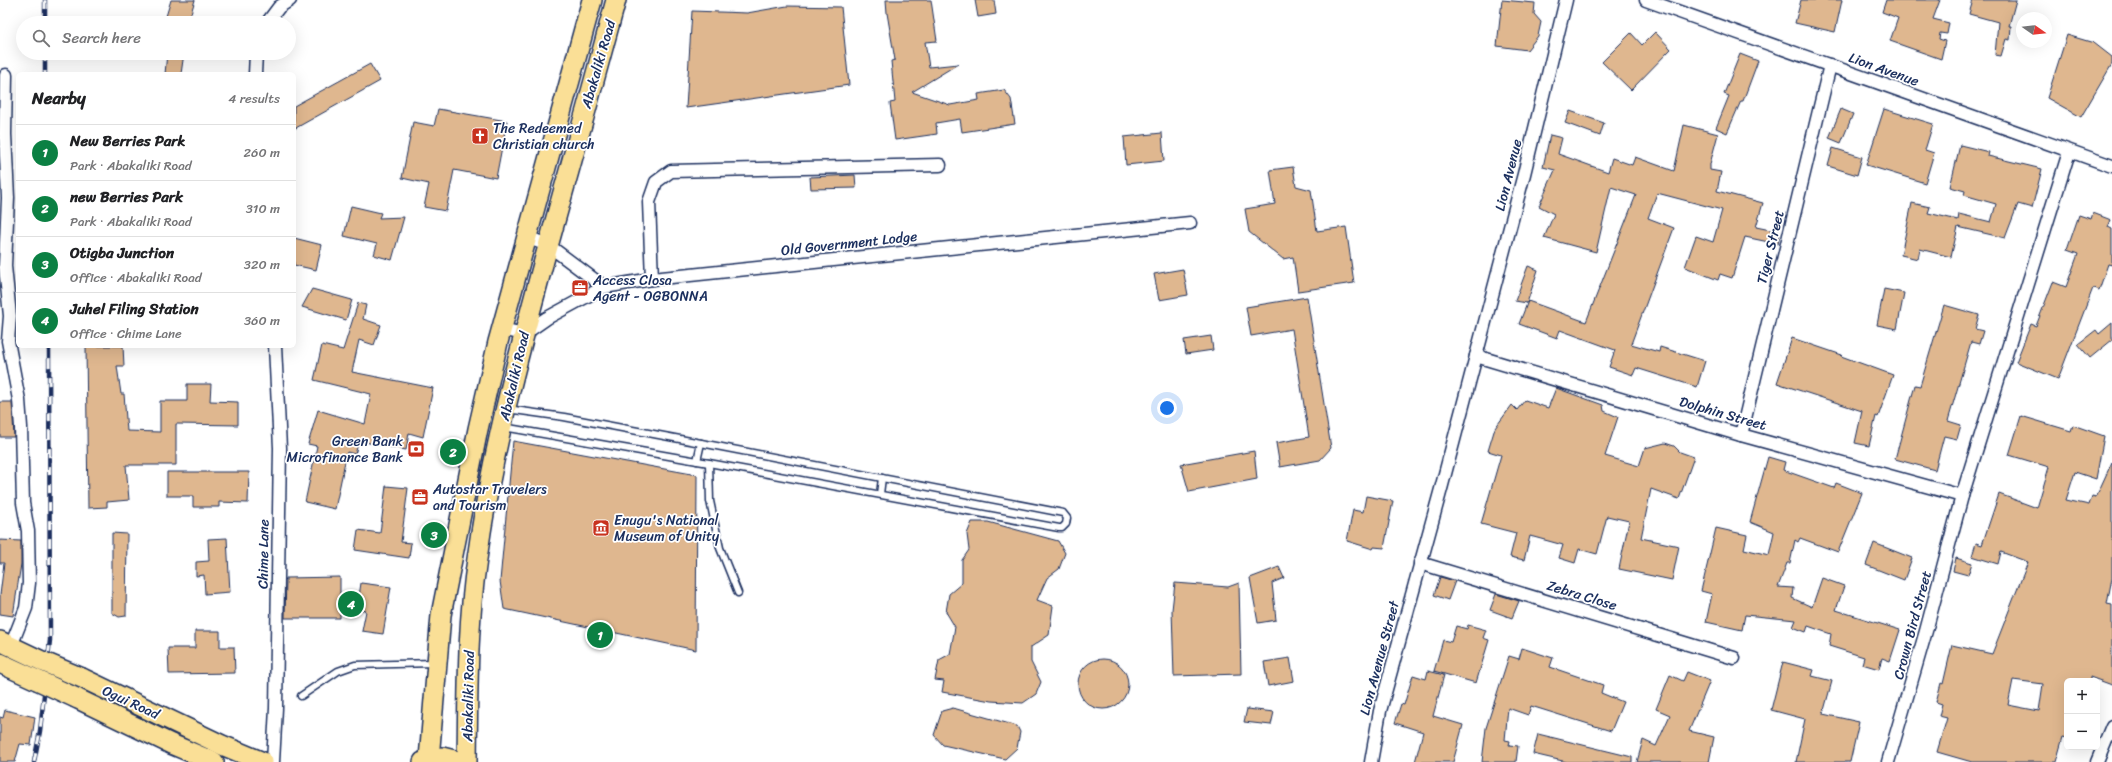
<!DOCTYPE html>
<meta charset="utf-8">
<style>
body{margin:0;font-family:Sriracha,sans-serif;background:#f2f2f2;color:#202124}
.controls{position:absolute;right:12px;bottom:12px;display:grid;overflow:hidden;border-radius:6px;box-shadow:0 4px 16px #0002}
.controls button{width:36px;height:36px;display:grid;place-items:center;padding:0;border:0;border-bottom:1px solid #e0e0e0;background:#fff;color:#202124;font:20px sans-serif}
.compass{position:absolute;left:2016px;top:12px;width:36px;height:36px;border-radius:50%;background:#fff;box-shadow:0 4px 16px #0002;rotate:104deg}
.you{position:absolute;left:1167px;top:408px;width:14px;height:14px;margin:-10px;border:3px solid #fff;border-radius:50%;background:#1a73e8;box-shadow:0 0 0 6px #1a73e833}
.badge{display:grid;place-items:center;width:26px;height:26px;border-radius:50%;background:#0b8043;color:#fff;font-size:13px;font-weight:700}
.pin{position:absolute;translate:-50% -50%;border:2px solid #fff;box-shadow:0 1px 4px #0006}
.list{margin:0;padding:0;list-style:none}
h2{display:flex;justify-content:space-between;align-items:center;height:52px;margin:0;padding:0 16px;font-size:17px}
h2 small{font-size:13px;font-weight:400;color:#757577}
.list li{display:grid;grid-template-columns:26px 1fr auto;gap:12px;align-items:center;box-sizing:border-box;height:56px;padding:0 16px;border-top:1px solid #e0e0e0}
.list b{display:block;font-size:15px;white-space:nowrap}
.list p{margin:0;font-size:13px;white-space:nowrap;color:#757577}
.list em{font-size:13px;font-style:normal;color:#757577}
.icon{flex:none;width:22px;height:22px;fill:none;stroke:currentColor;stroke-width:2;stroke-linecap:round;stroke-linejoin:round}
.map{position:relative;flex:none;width:2112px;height:762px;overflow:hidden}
.search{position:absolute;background:#fff;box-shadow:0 4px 16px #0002;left:16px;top:16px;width:280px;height:44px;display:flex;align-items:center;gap:10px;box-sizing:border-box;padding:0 14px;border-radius:22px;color:#757577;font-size:15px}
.panel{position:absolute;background:#fff;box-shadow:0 4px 16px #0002;left:16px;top:72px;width:280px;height:276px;border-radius:6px}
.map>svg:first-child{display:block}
.building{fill:#dfb78f;stroke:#1b2f5e;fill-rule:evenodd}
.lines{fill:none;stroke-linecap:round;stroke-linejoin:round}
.lane-casing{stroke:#1b2f5e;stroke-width:9}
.street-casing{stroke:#1b2f5e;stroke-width:15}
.primary-casing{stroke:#1b2f5e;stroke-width:22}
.lane{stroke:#fff;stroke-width:6}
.street{stroke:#fff;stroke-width:12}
.primary{stroke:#fadf96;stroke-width:19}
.rail-casing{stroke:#1b2f5e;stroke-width:4.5}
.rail{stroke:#fff;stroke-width:3;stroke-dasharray:9;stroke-linecap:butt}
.primary-bridge-casing{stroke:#1b2f5e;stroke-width:22;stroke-linecap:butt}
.primary-bridge{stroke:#fadf96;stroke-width:19}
.labels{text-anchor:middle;stroke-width:3.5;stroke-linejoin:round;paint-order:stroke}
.street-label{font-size:14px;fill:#1b2f5e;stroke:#fff}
.poi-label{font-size:14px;fill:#1b2f5e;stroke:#fff;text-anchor:start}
</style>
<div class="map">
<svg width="2112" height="762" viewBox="0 0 2112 762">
<rect width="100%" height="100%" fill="#fff"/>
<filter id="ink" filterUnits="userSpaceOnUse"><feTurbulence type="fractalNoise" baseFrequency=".025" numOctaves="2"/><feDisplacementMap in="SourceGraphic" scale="8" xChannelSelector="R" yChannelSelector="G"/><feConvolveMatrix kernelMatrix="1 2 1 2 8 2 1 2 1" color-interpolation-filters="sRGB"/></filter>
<g filter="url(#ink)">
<g class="building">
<path d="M171,0H195L188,23H164Z"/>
<path d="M886,0H931L937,41L925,42L929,67L958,64L912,92L950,105L979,100L978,94L1004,90L1011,99L1015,124L962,132L960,119L936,123L937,134L895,140L890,103L895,102L891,61L895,60L887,13Z"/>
<path d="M975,0H994L996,14L978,17Z"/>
<path d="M1502,0L1535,3L1534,14L1541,22L1538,36L1527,50L1497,46Z"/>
<path d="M1801,0H1842L1835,32L1795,23Z"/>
<path d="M1886,0H1940L1933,19L1949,23L1947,34L1940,33L1939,39L1945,41L1941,59L1890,41L1898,18L1882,12Z"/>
<path d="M1973,0H2016L2009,26H2011L2010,40L2006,39L2001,56L1995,55L1998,22L1969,14Z"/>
<path d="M787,6L841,7L849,85L686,108L692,11L747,13Z"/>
<path d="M1655,32L1671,49L1631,90L1602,62L1631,33L1642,45Z"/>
<path d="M2067,35L2094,43L2112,57V64L2081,117L2047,98Z"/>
<path d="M167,53H184L181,74H165Z"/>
<path d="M1740,54L1758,61L1743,101H1741L1727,133L1716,128L1729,96L1724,94Z"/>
<path d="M370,64L380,81L294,129V106Z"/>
<path d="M438,109L507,121L496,178L454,170L446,211L424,207L429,184L402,178L413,122L434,126Z"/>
<path d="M1841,109L1853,114L1841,143L1829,138Z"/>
<path d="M1884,109L1933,124L1925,150L1934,153L1925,183L1866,165Z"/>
<path d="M1570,111L1604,123L1600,136L1565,123Z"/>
<path d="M1684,125L1718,134L1710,164V170L1721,172L1717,191L1763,203L1756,227L1780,232L1778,244L1745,237L1732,278L1720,274L1718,280L1685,267L1696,236L1713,242L1722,210L1657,193L1648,218L1674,228L1631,344L1659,352L1660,347L1705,361L1697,387L1636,368L1633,375L1609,367L1615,350L1560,330L1557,338L1519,324L1528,301L1586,322L1636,195L1611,187L1596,252L1544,238L1554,214L1539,206L1555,170L1543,167L1550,135L1562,138L1558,154L1608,172L1612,158L1632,165L1635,157L1674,171Z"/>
<path d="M1162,133L1164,161L1126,165L1124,137Z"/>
<path d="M1960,145L1989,152L1988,156L2042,169L2032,208L2018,204L2005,238L1958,227L1951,257L1920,249L1918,259L1901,255L1912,203L1930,207L1928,213L1958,220L1959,214L1991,222L1996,204L1964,195L1965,191L1950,187Z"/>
<path d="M1833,148L1862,157L1857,175L1828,166Z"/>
<path d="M1293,167L1296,186L1311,190L1317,231L1346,227L1354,283L1298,291L1293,257L1283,259L1249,232L1245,209L1275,204L1270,170Z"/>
<path d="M855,175L856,188L811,189L810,177Z"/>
<path d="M351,206L381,213L379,218L404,217L392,260L374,255L377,244L344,236Z"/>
<path d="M2093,213L2111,220L2108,227L2112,229V265L2108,264L2099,290L2093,288L2058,379L2016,362L2031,324L2036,326L2053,282L2066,287L2078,254L2067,250L2079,215L2091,219Z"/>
<path d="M294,238L322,245L316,270L294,265Z"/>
<path d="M1528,266L1538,270L1527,303L1515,301Z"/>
<path d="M1183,269L1188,295L1159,300L1154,274Z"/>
<path d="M312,289L352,300L346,320L302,307Z"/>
<path d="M1884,289L1904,293L1897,329L1877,325Z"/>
<path d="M1307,297L1331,448L1320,460L1280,467L1276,443L1309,437L1292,329L1251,336L1246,307Z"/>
<path d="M358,303L366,305L363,319L381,325L374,345L359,340L352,372L433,388L423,437L409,433L406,450L359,441L355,454L347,452L335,509L305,502L317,446L308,444L318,410L365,424L371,394L314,380L322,345L343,350Z"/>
<path d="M1944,305L1979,315L1975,329L1983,331L1979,344L1971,342L1948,421L1961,425L1957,439L1944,436L1935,470L1895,459L1915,385L1920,386Z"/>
<path d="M2112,323V340L2090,358L2078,344L2096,330L2099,334Z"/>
<path d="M1211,336L1213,350L1186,354L1184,340Z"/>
<path d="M1792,338L1842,355L1841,356L1893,375L1878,417L1876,416L1869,446L1855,443L1862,411L1777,383Z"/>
<path d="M86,346H123L124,366H117L121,394H124L127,431L160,432V401H187V384H211L210,401L238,402V425L176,424V465H126L129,500L107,502V507L88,508Z"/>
<path d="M1556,388L1603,405L1604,411L1618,417L1605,456L1639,466L1645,448L1665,443L1674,446L1680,452L1694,457L1679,499L1651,489L1641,538L1679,546L1672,580L1619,569L1629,521L1607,516L1597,554L1579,549L1575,563L1559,558L1563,545L1530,536L1524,560L1510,557L1516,533L1481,524L1501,455L1488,451L1495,428L1512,405L1517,410L1525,400L1548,408Z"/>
<path d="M0,402H12L14,437H0Z"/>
<path d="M2021,416L2071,431L2073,425L2104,436L2096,479L2075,472L2066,500L2089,505L2092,496L2096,497L2112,462V578L2107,604L2112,605V685L2090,677V681H2067V738L2063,737L2056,762H1972L1937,752L1947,718L1939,716L1942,704L1936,702L1941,683L1943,684L1952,645L1992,654L2028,562L2001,552L1998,564L1972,556L1976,543L1982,545L1999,494L2037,508L2049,467L2009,455ZM2013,680L2043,684L2039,711L2008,705Z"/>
<path d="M513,441L697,475L696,650L504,609L500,581Z"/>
<path d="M1254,451L1257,479L1189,492L1181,464Z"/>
<path d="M1768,457L1785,462L1783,470L1834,488L1836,483L1862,493L1838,552L1800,538L1798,542L1795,540L1790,563H1787L1778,587L1793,588L1792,598L1812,607L1822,578L1844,586L1836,610L1900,630L1890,661L1882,658L1879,669L1862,664L1864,657L1829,646L1831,634L1808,626L1806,632L1793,627L1796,620L1745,615L1742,630L1706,622L1712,594L1701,591L1716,528L1747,535L1744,549L1769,555L1774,532L1750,522Z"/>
<path d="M167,472H249L248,503L219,502V507H193V496H167Z"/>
<path d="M386,486L408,488L401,542L411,543L409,558L355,550L358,530L380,533Z"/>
<path d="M1366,496L1393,501L1384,548L1374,547L1373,549L1347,541L1353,510L1363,512Z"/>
<path d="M972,522H988L1058,541L1065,553L1059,569L1047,578L1037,600L1053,606L1049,635L1031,647V662L1041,682L1036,694L1023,703L991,701L942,692L944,681L935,680L939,660L950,654L955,627L946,612L949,594L962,583V560L969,550L967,534Z"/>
<path d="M112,533L127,534L126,616L119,617L112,613Z"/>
<path d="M227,538L230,592L205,594L204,575L196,576V562L209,561L208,539Z"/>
<path d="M0,540L21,541V564L13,616L0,614V595L4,563H0Z"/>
<path d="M1874,543L1912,558L1904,580L1866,565Z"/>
<path d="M1956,558L1972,563L1968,575L1953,571Z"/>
<path d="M1279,567L1284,578L1272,583L1276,620L1258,623L1250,578Z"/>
<path d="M340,577V618H285L286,578Z"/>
<path d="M1440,577L1455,581L1448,600L1434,595Z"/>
<path d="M361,583L391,587L383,634L362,631L366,611L357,609Z"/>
<path d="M1175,583L1228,587L1239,583L1241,674L1174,676L1172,610Z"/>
<path d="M1496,594L1519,601L1512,618L1490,610Z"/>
<path d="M1468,625L1486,630L1483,638L1489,640L1476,683L1434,671L1443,640L1451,642L1456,626L1467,629Z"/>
<path d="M195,631H220V647H234L235,673L169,674L168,648H195Z"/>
<path d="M1522,648L1553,658L1550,667L1603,685L1601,693L1623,702L1611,731L1531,706L1528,715L1508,708L1505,740L1510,741L1509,745L1518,746L1516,762H1482L1486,728L1509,656L1519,659Z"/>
<path d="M1290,658L1294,681L1268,686L1264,662Z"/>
<circle cx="1103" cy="684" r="25"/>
<path d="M1783,662L1814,670L1812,676L1832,681L1823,714L1859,722L1850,762H1796L1805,719L1771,710Z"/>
<path d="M1428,671L1444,675L1433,716L1463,725L1453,762H1415L1423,732L1395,723L1401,704L1404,705L1413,675L1426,679Z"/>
<path d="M1687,672L1710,681L1689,731L1714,737L1709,762H1637L1643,740L1656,746L1670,715L1656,709L1670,675L1683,681Z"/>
<path d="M953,708L1017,726L1020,732L1017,748L1005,759L943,745L934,735L942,711Z"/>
<path d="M1247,709L1274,712L1271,725L1244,722Z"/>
<path d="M5,710L35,717L31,745L20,744L15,762H0V717L3,718Z"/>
<path d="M1538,734L1632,757V762H1567L1533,754Z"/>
</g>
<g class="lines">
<g class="lane-casing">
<g id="lane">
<path d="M503,427L709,463L1059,528H1062L1066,524L1067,518L1063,513L701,443L564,417L507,409"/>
<path d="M697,461L701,443"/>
<path d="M709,463L710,501L720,548L738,593"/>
<path d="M880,494L882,478"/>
<path d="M301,696L338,671L355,665L435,663"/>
</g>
</g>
<g class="street-casing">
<g id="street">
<path d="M1646,0L2112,166"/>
<path d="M267,23L279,7L290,0"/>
<path d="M255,74L256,53"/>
<path d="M6,75L5,134L8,198L5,266L10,316L8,341L19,400L21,427L23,503L28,531L29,583L26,608L11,646"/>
<path d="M526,237L548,245L604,287"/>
<path d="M652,279L649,202L656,182L671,171L940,165"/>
<path d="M502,329L524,334L547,318L604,287L652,279L1190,223"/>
<path d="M1476,356L1741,435L1962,496"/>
<path d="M1741,435L1830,65"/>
<path d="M1420,563L1734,658"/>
<path d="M273,762L276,708L280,448L275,346"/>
<path d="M1371,762L1380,711L1441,489L1524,174L1566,0"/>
<path d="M1888,762L1926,631L1962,496L2069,152"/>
<path d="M2097,762L2112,726"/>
</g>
</g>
<g class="primary-casing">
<g id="primary">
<path d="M0,641L44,662"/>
<path d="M0,663L37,680"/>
<path d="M82,678L222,745L263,762"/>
<path d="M76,698L171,744L214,762"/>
<path d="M429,759L441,615L478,429L498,342L592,0"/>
<path d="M423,762L442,757L462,762"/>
<path d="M467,762C468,694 467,626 477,559C491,456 518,356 545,257C569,171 593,86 616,0"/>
</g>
</g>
<use href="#lane" class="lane"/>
<use href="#street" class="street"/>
<use href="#primary" class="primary"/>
<g class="rail-casing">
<g id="rail">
<path d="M45,0V23"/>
<path d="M45,53V74"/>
<path d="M34,762L40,731L50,640L49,346"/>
</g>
</g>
<use href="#rail" class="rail"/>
<g class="primary-bridge-casing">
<g id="primary-bridge">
<path d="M44,662L82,678"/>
<path d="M37,680L76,698"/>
</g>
</g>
<use href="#primary-bridge" class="primary-bridge"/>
</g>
</g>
<defs>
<g id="church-square" transform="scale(0.9)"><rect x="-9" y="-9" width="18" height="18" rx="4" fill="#c8321e" stroke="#fff"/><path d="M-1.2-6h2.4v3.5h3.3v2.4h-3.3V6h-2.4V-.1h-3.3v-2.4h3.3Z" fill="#fff"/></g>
<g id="office-square" transform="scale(0.9)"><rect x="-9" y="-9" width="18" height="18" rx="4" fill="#c8321e" stroke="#fff"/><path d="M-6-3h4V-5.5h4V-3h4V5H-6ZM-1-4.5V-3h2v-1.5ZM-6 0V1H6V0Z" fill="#fff"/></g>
<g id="bank-square" transform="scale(0.9)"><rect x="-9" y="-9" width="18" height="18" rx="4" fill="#c8321e" stroke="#fff"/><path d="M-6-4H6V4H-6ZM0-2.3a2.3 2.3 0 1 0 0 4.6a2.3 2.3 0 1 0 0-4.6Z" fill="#fff"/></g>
<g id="museum-square" transform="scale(0.9)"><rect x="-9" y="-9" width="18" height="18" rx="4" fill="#c8321e" stroke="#fff"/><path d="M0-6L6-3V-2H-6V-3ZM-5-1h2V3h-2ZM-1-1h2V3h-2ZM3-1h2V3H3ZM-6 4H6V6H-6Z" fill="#fff"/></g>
</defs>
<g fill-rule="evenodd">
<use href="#church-square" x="480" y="136"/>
<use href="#office-square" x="580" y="288"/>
<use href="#bank-square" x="416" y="449"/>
<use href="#office-square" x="420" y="497"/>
<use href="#museum-square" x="601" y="528"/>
</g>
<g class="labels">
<g class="street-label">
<text transform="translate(598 64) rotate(-74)" y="5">Abakaliki Road</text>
<text transform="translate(1884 69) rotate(20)" y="5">Lion Avenue</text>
<text transform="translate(1508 175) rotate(-76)" y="5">Lion Avenue</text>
<text transform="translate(849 243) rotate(-6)" y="5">Old Government Lodge</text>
<text transform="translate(1770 247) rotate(-76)" y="5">Tiger Street</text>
<text transform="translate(514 376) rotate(-77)" y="5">Abakaliki Road</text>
<text transform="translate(1723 413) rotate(16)" y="5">Dolphin Street</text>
<text transform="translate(263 554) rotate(-89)" y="5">Chime Lane</text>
<text transform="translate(1582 595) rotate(17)" y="5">Zebra Close</text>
<text transform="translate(1912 625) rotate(-75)" y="5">Crown Bird Street</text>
<text transform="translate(1379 658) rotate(-75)" y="5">Lion Avenue Street</text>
<text transform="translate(468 696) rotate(-89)" y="5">Abakaliki Road</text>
<text transform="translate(131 702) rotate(25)" y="5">Ogui Road</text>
</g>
<g class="poi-label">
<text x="493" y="133">The Redeemed<tspan x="493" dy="16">Christian church</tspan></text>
<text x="593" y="285">Access Closa<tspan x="593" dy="16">Agent - OGBONNA</tspan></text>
<text x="403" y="446" text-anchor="end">Green Bank<tspan x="403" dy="16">Microfinance Bank</tspan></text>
<text x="433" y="494">Autostar Travelers<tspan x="433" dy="16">and Tourism</tspan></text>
<text x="614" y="525">Enugu's National<tspan x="614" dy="16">Museum of Unity</tspan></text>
</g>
</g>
</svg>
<div class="controls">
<button>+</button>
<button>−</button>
</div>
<svg class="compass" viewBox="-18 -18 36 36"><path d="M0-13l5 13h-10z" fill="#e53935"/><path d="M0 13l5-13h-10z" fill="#757577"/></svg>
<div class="you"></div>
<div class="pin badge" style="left:600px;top:635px">1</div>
<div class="pin badge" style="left:453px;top:452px">2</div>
<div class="pin badge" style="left:434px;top:535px">3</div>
<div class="pin badge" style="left:351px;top:604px">4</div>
<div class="search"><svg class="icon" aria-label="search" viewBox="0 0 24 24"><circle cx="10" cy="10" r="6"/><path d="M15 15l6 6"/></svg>Search here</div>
<section class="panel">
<h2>Nearby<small>4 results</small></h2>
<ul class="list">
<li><span class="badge">1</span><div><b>New Berries Park</b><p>Park · Abakaliki Road</p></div><em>260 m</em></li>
<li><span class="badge">2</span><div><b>new Berries Park</b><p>Park · Abakaliki Road</p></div><em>310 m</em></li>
<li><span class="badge">3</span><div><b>Otigba Junction</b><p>Office · Abakaliki Road</p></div><em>320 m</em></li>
<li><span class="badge">4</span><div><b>Juhel Filing Station</b><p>Office · Chime Lane</p></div><em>360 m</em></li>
</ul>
</section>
</div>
